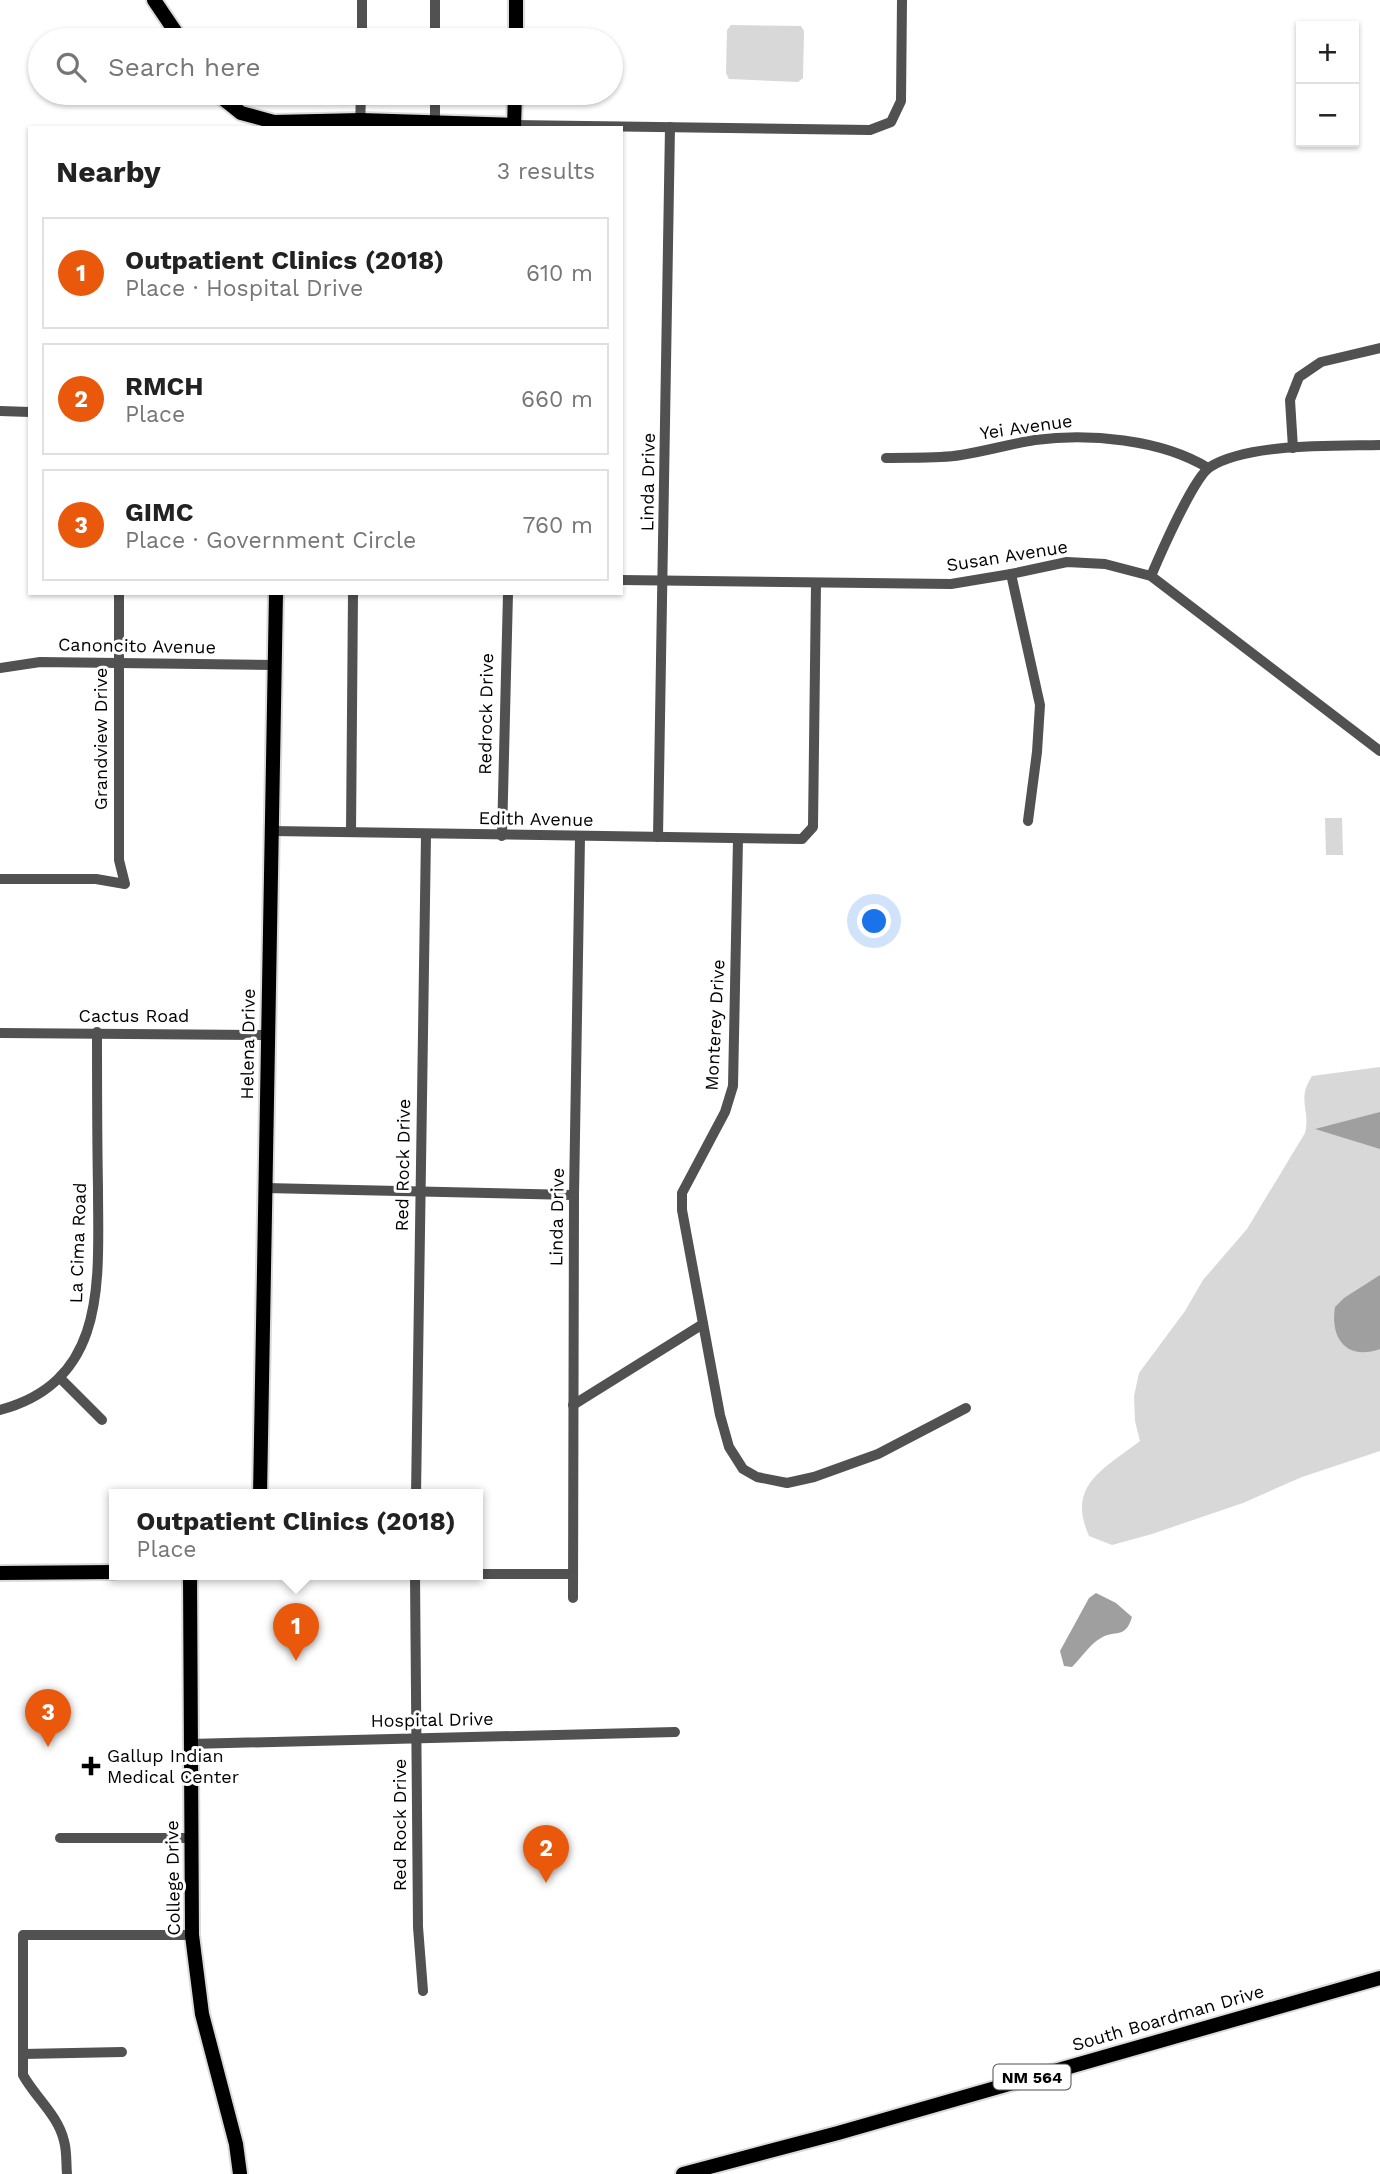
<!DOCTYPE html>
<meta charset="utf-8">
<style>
body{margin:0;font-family:"Work Sans",sans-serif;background:#f2f2f2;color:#222}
.controls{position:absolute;right:21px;top:21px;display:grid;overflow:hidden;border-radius:0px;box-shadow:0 2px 5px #0004}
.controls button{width:63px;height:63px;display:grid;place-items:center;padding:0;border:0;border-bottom:2px solid #e0e0e0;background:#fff;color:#222;font:35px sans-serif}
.you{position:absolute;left:875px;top:922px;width:24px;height:24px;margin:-18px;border:5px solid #fff;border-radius:50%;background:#1a73e8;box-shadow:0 0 0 10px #1a73e833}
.badge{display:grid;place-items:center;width:46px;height:46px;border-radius:50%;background:#ea580c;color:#fff;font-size:23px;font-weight:700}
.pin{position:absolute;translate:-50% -58px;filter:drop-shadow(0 2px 4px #0008)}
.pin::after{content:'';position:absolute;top:37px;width:24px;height:21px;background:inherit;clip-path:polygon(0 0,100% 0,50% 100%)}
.popup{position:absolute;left:109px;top:1489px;width:374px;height:91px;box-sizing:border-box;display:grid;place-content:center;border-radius:0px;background:#fff;filter:drop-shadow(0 2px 5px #0005);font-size:23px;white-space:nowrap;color:#767676}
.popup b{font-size:26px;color:#222}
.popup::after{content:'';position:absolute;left:50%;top:100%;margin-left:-14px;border:14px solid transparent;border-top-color:#fff}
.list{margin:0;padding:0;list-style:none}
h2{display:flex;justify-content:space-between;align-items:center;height:91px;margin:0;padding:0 28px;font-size:30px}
h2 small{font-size:23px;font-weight:400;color:#767676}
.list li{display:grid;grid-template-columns:46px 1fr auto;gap:21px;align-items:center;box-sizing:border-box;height:112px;margin:0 14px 14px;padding:0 14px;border:2px solid #e0e0e0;border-radius:0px}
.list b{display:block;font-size:26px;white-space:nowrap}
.list p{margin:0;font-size:23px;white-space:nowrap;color:#767676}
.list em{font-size:23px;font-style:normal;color:#767676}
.icon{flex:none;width:38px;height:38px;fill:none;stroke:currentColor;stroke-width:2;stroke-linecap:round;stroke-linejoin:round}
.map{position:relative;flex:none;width:1380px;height:2174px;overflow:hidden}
.search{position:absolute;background:#fff;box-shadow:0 2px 5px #0004;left:28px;top:28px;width:595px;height:77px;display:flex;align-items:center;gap:18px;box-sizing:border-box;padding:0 24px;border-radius:38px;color:#767676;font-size:26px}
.panel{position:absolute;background:#fff;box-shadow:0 2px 5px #0004;left:28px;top:126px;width:595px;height:469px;border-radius:0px}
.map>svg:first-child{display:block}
.green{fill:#d8d8d8}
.water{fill:#9f9f9f}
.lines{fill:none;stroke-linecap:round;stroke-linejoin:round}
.major-casing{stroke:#dbdbdb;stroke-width:18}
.minor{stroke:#515151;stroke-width:10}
.major{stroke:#000;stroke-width:14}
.poi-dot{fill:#000;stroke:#fff;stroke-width:2.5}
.labels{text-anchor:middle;stroke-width:6;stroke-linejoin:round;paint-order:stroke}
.shield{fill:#fff;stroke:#4c4c4c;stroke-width:2}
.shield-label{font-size:16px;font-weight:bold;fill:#000}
.street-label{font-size:18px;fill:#000;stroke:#fff}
.poi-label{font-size:18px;fill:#000;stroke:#fff;text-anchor:start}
</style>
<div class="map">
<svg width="1380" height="2174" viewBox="0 0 1380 2174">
<rect width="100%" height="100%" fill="#fff"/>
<g class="green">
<path d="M731,25L801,26L804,31L803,78L798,82L729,79L726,73L727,30Z"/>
<path d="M1325,818H1342L1343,855H1326Z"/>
<path d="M1380,1067V1451L1302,1477L1243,1503L1152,1534L1112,1545L1089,1536C1066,1485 1104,1469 1140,1441L1135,1421L1134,1396L1139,1373L1185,1311L1203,1280L1247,1229L1305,1133C1311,1109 1296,1101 1312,1076Z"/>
</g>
<g class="water">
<path d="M1380,1112V1149L1315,1129Z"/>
<path d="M1380,1275V1349C1346,1361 1330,1338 1335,1307L1344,1298Z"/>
<path d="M1096,1593L1116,1603L1132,1617C1125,1640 1115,1629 1101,1638C1090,1644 1081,1658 1072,1667L1064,1666L1060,1651L1089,1598Z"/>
</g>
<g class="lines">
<g class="major-casing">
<g id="major">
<path d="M154,0L181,40"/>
<path d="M516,40V0"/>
<path d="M216,93L241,113L274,122L361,120L514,125"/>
<path d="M514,128L515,93"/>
<path d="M260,1495L276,593"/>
<path d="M0,1573L114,1572"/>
<path d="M190,1575L192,1935L202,2014L236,2144L240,2174"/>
<path d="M683,2174L838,2133L1380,1978"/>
</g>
</g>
<g class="minor">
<path d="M362,40V0"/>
<path d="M435,40V0"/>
<path d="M435,121V93"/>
<path d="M514,125L870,130L891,122L901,101L902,0"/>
<path d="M360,128L361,93"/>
<path d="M0,411L30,412"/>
<path d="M1293,448L1290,400L1299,377L1321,362L1380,348"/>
<path d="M886,458C910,457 937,459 961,455C986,451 1010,444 1035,440C1088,433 1161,439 1208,468"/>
<path d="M1011,574L1040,705L1037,752L1028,821"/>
<path d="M1151,576C1160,555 1194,477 1210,467C1248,443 1334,446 1380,445"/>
<path d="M621,580L951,584L1011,574L1067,562L1105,564L1151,576L1380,751"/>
<path d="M0,668L40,662L274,665"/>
<path d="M271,831L802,839L813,827L816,584"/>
<path d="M351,832L353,593"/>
<path d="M502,836L508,593"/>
<path d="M658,837L670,127"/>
<path d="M738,839L733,1086L725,1112L682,1193V1210L720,1415L729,1447L743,1469L757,1477L787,1483L814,1477L878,1454L966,1408"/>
<path d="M0,879H96L125,884L119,860V593"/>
<path d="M0,1033L268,1035"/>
<path d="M265,1188L574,1195"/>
<path d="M60,1378L102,1420"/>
<path d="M573,1405L703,1324"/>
<path d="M0,1410C109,1381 98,1278 98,1188C97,1136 97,1084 97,1032"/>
<path d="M416,1495L426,835"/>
<path d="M478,1574H573"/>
<path d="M415,1575L418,1927L423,1991"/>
<path d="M573,1598L574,1195L580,837"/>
<path d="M190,1744L675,1732"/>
<path d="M60,1838H191"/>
<path d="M23,2054L122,2052"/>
<path d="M67,2174C66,2163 67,2151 64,2141C58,2115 35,2097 23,2075V1935H192"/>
</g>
<use href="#major" class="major"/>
</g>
<path class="poi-dot" d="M87.5 1755.5h7v7h7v7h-7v7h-7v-7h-7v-7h7z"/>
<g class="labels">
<rect class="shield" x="993.5" y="2064.5" width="77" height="25" rx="5"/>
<g class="shield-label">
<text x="1032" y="2083">NM 564</text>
</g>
<g class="street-label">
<text transform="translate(1026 427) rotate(-8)" y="6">Yei Avenue</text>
<text transform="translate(648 482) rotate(-89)" y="6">Linda Drive</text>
<text transform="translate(1007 556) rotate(-9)" y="6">Susan Avenue</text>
<text transform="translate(137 646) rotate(1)" y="6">Canoncito Avenue</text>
<text transform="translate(486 714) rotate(-89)" y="6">Redrock Drive</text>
<text transform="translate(101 739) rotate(-90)" y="6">Grandview Drive</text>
<text transform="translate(536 819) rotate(1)" y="6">Edith Avenue</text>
<text x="134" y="1022">Cactus Road</text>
<text transform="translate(715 1025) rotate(-87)" y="6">Monterey Drive</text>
<text transform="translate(248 1044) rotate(-89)" y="6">Helena Drive</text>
<text transform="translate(403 1165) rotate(-89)" y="6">Red Rock Drive</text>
<text transform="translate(557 1217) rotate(-89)" y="6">Linda Drive</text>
<text transform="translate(78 1243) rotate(-88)" y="6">La Cima Road</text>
<text transform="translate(432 1720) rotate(-1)" y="6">Hospital Drive</text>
<text transform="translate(400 1825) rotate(-90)" y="6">Red Rock Drive</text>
<text transform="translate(173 1878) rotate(-91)" y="6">College Drive</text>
<text transform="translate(1168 2018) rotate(-16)" y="6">South Boardman Drive</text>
</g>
<g class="poi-label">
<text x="107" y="1762">Gallup Indian<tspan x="107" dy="21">Medical Center</tspan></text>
</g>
</g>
</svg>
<div class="controls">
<button>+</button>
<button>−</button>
</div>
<div class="you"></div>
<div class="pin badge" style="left:296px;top:1661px">1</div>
<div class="popup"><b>Outpatient Clinics (2018)</b>Place</div>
<div class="pin badge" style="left:546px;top:1883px">2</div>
<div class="pin badge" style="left:48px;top:1747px">3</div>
<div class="search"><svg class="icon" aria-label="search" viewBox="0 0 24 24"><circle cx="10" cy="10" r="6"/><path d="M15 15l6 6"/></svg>Search here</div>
<section class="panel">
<h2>Nearby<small>3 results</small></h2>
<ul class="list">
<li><span class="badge">1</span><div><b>Outpatient Clinics (2018)</b><p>Place · Hospital Drive</p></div><em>610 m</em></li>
<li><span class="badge">2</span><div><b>RMCH</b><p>Place</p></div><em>660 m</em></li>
<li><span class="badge">3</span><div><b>GIMC</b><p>Place · Government Circle</p></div><em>760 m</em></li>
</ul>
</section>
</div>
